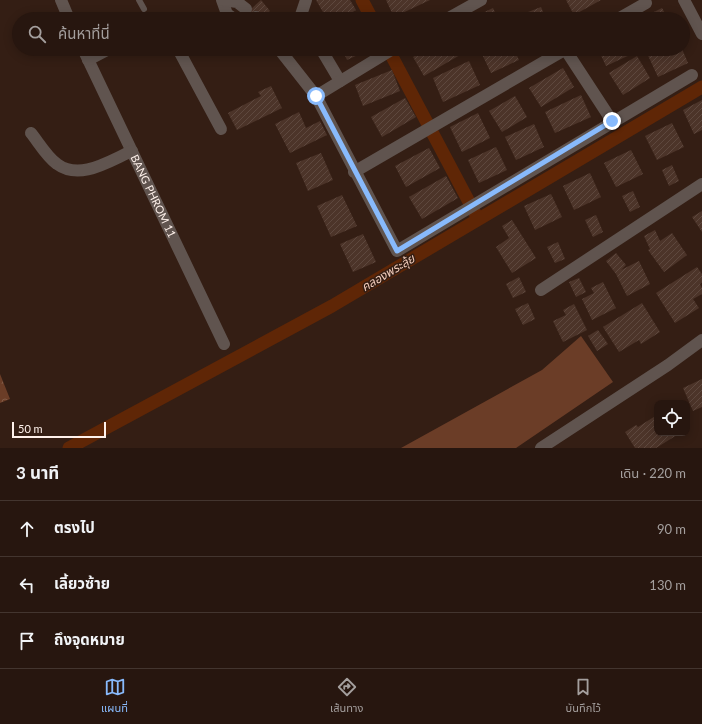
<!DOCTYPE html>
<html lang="th">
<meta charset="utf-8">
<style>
body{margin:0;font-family:Lato,"Noto Sans Thai",sans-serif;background:#2f1f18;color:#f1f3f6}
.controls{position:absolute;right:12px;bottom:12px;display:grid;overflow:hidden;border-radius:8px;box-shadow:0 2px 10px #0003}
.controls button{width:36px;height:36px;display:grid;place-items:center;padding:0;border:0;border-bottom:1px solid #43352f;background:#27160f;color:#f1f3f6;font:20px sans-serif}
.scale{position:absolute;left:12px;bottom:10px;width:94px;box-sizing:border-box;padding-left:4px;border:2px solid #fef1eb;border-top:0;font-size:11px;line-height:14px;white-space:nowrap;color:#fef1eb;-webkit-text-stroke:3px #341e14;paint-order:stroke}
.stop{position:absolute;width:12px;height:12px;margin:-9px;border:3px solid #88bafc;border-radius:50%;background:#fff}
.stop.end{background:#88bafc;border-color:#fff;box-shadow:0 1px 4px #0008}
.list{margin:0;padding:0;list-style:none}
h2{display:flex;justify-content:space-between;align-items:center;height:52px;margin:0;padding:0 16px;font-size:17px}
h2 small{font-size:13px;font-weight:400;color:#a49f9e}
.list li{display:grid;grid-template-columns:26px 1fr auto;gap:12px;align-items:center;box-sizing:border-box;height:56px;padding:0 16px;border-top:1px solid #43352f}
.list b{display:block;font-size:15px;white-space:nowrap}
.list em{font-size:13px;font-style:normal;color:#a49f9e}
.icon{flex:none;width:22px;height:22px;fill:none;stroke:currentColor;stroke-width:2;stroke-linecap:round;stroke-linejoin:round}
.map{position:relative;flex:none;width:702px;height:448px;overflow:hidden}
.search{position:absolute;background:#27160f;box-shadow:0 2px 10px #0003;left:12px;right:12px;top:12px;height:44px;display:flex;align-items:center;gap:10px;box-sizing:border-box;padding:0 14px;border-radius:22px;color:#a49f9e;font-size:15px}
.sheet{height:220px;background:#27160f}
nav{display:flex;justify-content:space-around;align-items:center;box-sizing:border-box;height:56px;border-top:1px solid #43352f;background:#27160f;font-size:11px;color:#a49f9e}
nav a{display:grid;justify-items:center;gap:2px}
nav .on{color:#88bafc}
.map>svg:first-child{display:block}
.forest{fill:url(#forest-crowns)}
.green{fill:#6b3d27}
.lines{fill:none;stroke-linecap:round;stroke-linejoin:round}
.canal{stroke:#5f2606;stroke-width:13}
.building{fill:url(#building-hatch)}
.lane{stroke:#60544f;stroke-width:6}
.street{stroke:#60544f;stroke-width:12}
.route{stroke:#88bafc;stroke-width:5}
.labels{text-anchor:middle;stroke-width:3;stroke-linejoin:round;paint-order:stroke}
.street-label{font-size:11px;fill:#fef1eb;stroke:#341e14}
.water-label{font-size:12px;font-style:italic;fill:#f3cdbc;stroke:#341e14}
</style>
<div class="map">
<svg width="702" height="448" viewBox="0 0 702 448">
<defs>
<pattern id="forest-crowns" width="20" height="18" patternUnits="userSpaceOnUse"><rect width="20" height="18" fill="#6b3d27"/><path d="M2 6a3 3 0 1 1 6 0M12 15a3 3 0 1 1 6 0" fill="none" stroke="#815a46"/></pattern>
<pattern id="building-hatch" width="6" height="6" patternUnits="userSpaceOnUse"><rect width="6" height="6" fill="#4c3429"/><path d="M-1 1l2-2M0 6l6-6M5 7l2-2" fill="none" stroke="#5e483e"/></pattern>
</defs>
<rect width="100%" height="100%" fill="#341e14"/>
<path class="forest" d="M0,374L10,399L0,403Z"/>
<path class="green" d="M581,336L613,382L516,448H401L542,370Z"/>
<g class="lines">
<g class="canal">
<path d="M362,0L372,19"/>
<path d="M388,49L477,217"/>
<path d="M69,448L332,306L702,87"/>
</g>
</g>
<g class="building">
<path d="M261,0L270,11L261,19H240Z"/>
<path d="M316,0H350L356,10L341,19H327Z"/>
<path d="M386,0H430L394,17Z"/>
<path d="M566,0H601L574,15Z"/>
<path d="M541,7L546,19H519L518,16Z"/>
<path d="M493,8L498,19H470Z"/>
<path d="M662,8L668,19H640Z"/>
<path d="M342,49H358L360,54L347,60Z"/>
<path d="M426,49H456L460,55L424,76L413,57Z"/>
<path d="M514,49L519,60L491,73L480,50Z"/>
<path d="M598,49H632L634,53L606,66Z"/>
<path d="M645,49H682L688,63L658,77Z"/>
<path d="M637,56L650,78L623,95L609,73Z"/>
<path d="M469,61L480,85L443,102L433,78Z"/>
<path d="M563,68L574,87L541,107L529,88Z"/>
<path d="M392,70L400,91L363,106L355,85Z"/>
<path d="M271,86L282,108L237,130L228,113L261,96L258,92Z"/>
<path d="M581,95L591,117L555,133L545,112Z"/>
<path d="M515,96L527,117L502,132L489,111Z"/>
<path d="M405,98L416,117L382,137L371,117Z"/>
<path d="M702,100V130L694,134L683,110Z"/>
<path d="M299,112L306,128L320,121L327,135L290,153L275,124Z"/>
<path d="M478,113L490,138L462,152L450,127Z"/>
<path d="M672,123L684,147L657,160L645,136Z"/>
<path d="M534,124L544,147L516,160L505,137Z"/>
<path d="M496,147L507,170L479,183L468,160Z"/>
<path d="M429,148L440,168L406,187L395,166Z"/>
<path d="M631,150L643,174L616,187L604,163Z"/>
<path d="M321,153L333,180L308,191L296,163Z"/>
<path d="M672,165L679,181L669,186L662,170Z"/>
<path d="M590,173L601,197L574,210L563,186Z"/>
<path d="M446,176L458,198L422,219L409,197Z"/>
<path d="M633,191L640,207L630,212L622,196Z"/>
<path d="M551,194L562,217L535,230L524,206Z"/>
<path d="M342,195L357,226L331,237L317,206Z"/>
<path d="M702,211V232L692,217Z"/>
<path d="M596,215L603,232L593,237L585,220Z"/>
<path d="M512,220L536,258L512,273L496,247L509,238L502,226Z"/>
<path d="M655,230L660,241L672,233L687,255L664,272L648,250L650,249L644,236Z"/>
<path d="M363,234L376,262L353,272L340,244Z"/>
<path d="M558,242L565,259L555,263L547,247Z"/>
<path d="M616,253L626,265L621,270L639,261L650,284L627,296L616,274L606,261Z"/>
<path d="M697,267L702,274V282L700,284L702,288V294L693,299L699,308L675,323L656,293Z"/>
<path d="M519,277L526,292L513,298L506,284Z"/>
<path d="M579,278L586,292L576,297L569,282Z"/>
<path d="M603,282L616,308L592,320L582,299L594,293L591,288Z"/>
<path d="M528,303L535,319L523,325L515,309Z"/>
<path d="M642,303L660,332L641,344L639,340L619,352L603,327Z"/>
<path d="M574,304L587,330L563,342L553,321L566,315L563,310Z"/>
<path d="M598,330L608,344L597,351L588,336Z"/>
<path d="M702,379V407L693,411L683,388Z"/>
<path d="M657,415V433H675L677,435L656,448H635L625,432L636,425L638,427Z"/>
</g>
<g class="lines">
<path class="lane" d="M139,0L144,9"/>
<g class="street">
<path d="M61,0L69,19"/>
<path d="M222,0L227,14L234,19"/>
<path d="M223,0L237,2L246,9"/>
<path d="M684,0L702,34"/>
<path d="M256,17L259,19"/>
<path d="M304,19L301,15L306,0"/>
<path d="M447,19L481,0"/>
<path d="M618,19L646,3"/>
<path id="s1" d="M83,49L224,344"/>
<path d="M178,49L221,129"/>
<path d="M279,49L316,96L397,251L692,75"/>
<path d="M321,49L340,81"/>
<path d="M565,49L612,121"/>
<path d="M88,60L109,49"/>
<path d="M316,96L393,49"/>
<path d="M31,133C39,143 47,157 57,164C80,181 109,161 132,151"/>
<path d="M354,172L566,49"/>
<path d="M541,290L702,184"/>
<path d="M541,448L668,365L702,340"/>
</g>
</g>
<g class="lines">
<path class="route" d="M316,96L397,251L612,121"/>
</g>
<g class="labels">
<g class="street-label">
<text dy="4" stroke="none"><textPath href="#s1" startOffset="163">BANG PHROM 11</textPath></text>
</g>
<g class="water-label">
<text transform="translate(388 273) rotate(-31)" y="4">คลองพระลุ้ย</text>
</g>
</g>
</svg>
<div class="controls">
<button><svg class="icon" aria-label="locate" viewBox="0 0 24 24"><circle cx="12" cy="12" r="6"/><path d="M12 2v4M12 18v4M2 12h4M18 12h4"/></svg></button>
</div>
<div class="scale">50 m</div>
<div class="stop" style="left:316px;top:96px"></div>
<div class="stop end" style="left:612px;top:121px"></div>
<div class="search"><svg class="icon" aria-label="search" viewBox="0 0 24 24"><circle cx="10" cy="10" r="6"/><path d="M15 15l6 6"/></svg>ค้นหาที่นี่</div>
</div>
<section class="sheet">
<h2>3 นาที<small>เดิน · 220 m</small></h2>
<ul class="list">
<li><svg class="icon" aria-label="ahead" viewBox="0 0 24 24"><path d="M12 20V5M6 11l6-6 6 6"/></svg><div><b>ตรงไป</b></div><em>90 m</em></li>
<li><svg class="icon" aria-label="left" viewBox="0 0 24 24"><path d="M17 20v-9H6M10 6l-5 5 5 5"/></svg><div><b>เลี้ยวซ้าย</b></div><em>130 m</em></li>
<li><svg class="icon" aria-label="arrive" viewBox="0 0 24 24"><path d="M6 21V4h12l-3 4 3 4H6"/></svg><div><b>ถึงจุดหมาย</b></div></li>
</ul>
</section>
<nav>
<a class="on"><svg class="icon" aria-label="map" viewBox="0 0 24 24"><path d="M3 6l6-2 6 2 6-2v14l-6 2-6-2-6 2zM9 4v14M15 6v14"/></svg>แผนที่</a>
<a><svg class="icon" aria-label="directions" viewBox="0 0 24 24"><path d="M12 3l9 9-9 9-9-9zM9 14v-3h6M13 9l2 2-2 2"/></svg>เส้นทาง</a>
<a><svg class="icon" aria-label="saved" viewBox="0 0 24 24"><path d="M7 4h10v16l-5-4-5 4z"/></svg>บันทึกไว้</a>
</nav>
